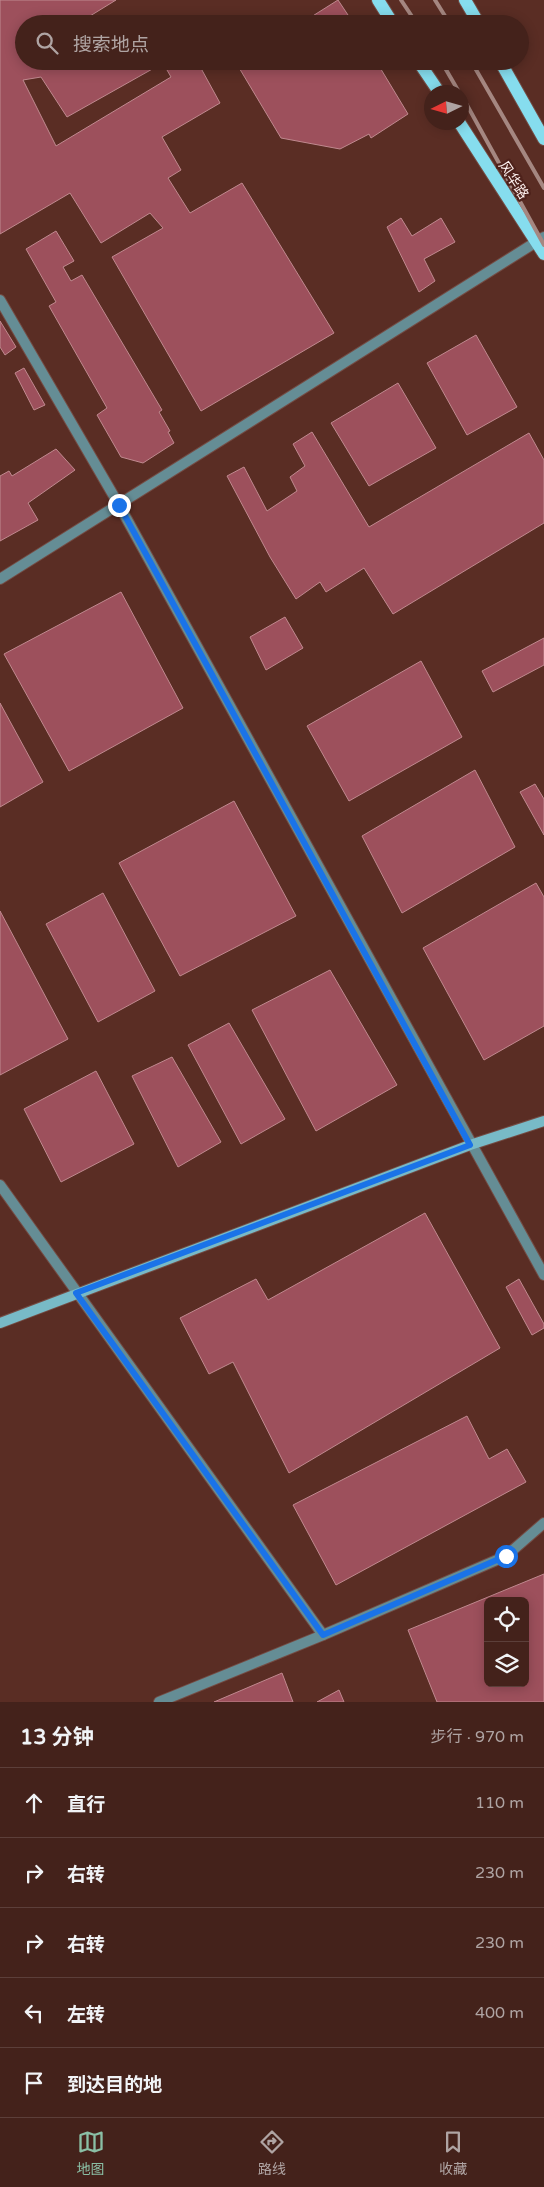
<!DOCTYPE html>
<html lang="zh">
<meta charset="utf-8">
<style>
body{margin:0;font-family:"Varela Round","Noto Sans SC",sans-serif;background:#4b2a24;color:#f1f3f6}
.controls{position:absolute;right:15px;bottom:15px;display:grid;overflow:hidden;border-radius:8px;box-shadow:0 2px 12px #0003}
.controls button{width:45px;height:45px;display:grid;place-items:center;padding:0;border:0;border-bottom:1px solid #5c3f3a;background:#44221b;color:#f1f3f6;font:25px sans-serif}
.compass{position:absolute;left:424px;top:85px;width:45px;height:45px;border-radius:50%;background:#44221b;box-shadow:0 2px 12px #0003;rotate:265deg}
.stop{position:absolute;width:15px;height:15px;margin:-11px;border:4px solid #1a73e8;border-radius:50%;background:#fff}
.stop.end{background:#1a73e8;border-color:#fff;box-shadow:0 1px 5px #0008}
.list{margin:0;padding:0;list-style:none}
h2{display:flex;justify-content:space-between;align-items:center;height:65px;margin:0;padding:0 20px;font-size:21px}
h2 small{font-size:16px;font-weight:400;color:#afa4a3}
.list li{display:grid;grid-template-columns:32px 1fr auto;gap:15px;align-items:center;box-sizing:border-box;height:70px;padding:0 20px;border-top:1px solid #5c3f3a}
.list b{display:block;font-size:19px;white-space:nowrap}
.list em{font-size:16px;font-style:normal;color:#afa4a3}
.icon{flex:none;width:28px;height:28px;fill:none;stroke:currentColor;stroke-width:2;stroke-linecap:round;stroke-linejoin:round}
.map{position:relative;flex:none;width:544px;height:1702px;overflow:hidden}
.search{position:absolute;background:#44221b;box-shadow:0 2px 12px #0003;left:15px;right:15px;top:15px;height:55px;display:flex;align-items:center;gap:12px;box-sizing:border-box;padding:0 18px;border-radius:28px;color:#afa4a3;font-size:19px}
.sheet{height:415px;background:#44221b}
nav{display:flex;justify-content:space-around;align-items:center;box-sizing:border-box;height:70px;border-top:1px solid #5c3f3a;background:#44221b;font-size:14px;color:#afa4a3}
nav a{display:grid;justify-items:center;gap:2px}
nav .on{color:#8abfa5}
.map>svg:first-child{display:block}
.building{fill:#9d505c;stroke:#c0898f;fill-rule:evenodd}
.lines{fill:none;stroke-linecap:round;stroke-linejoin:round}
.tertiary-casing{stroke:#744c44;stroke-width:12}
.secondary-casing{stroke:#744c44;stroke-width:12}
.primary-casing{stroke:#744c44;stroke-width:14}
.tertiary{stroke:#658d95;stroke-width:10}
.secondary{stroke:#78bac7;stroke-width:10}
.primary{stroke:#86ddee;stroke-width:12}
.rail{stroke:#a58781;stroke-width:4}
.route{stroke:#1a73e8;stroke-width:6}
.labels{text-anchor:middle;stroke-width:4.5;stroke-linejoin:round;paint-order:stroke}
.street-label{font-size:14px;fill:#fdf0ee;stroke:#4e221b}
</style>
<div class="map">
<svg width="544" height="1702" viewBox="0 0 544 1702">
<rect width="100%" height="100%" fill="#5a2d24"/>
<g class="building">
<path d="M0,0H116L77,24H24V61H131L134,67L143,61H197L220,103L162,137L181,170L168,178L190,213L242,183L334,333L201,411L112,257L163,228L150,213L101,243L70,193L0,234ZM163,63L171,77L56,146L23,80L41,77L67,117Z"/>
<path d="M338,0L354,24H300Z"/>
<path d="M235,61H376L408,114L371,138L369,134L340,149L281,138Z"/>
<path d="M401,218L412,236L441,218L455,242L424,259L435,281L419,292L387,227Z"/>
<path d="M56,231L74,261L63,267L71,281L82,275L162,410L159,412L170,431L168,432L174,443L143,463L121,457L97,415L107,408L49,306L56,302L26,249Z"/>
<path d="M0,321L16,347L5,355L0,347Z"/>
<path d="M476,335L517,407L467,435L427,363Z"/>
<path d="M24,368L45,405L34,410L15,373Z"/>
<path d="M398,383L436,448L369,486L331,423Z"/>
<path d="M312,432L369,527L529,433L544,460V523L393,614L364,568L326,592L320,582L296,599L270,557L227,476L244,467L267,511L297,491L290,477L305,466L293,444Z"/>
<path d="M56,449L75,470L28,503L38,520L0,541V476L9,471L12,476Z"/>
<path d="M121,592L183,708L69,771L4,654Z"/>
<path d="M285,617L303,648L266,670L250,637Z"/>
<path d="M544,638V665L493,692L482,671Z"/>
<path d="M421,661L462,737L349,801L307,726Z"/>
<path d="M0,703L43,782L0,807Z"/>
<path d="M475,770L515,847L402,913L362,836Z"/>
<path d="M535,784L544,799V835L520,792Z"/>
<path d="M234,801L296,916L180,976L119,863Z"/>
<path d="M536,883L544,897V1026L484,1060L423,948Z"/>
<path d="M103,893L155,991L98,1022L46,924Z"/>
<path d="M0,911L68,1039L0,1075Z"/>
<path d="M330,970L397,1085L316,1131L252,1010Z"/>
<path d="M229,1023L285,1119L241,1144L188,1045Z"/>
<path d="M172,1057L221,1142L178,1167L132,1076Z"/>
<path d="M96,1071L134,1144L61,1182L24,1109Z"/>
<path d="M425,1213L500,1348L289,1473L233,1362L209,1374L180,1318L256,1279L268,1300Z"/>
<path d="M519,1279L544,1324V1328L532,1335L506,1287Z"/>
<path d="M467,1416L489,1459L507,1449L526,1482L336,1585L293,1505Z"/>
<path d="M544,1574V1702H437L408,1630ZM488,1601H525V1683H488Z"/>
<path d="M282,1673L293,1702H214Z"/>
<path d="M339,1690L344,1702H317Z"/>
</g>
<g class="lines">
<g class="tertiary-casing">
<g id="tertiary">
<path d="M0,300L119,505L544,1275"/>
<path d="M0,579L544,237"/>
<path d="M0,1185L323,1635"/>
<path d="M159,1702L323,1635L506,1556L544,1523"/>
</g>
</g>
<g class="secondary-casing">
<path id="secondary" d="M0,1323L470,1145L544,1121"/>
</g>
<g class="primary-casing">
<g id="primary">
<path d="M378,0L393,24"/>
<path d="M465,0L479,24"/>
<path d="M418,61L439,92"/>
<path d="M500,61L544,139"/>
<path d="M459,122L544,254"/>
</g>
</g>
<use href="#tertiary" class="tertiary"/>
<use href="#secondary" class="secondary"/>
<use href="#primary" class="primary"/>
<g class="rail">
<path d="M401,0L417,24"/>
<path d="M435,0L450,24"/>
<path d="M441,61L459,92"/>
<path d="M471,61L544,188"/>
<path d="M462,96L544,245"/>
</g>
</g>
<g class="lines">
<path class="route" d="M119,505L470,1145L76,1293L323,1635L506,1556"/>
</g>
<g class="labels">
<g class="street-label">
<text transform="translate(514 180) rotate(57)" y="5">风华路</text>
</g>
</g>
</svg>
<div class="controls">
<button><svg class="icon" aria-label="locate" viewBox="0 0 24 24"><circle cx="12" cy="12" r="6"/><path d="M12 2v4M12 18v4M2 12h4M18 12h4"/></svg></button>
<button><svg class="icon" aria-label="layers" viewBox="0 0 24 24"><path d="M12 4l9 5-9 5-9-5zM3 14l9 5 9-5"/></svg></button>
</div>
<svg class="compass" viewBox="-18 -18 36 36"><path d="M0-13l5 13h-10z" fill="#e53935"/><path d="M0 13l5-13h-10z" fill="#afa4a3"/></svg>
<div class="stop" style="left:506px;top:1556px"></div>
<div class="stop end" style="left:119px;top:505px"></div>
<div class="search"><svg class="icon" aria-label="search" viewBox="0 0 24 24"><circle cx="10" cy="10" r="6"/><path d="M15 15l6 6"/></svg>搜索地点</div>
</div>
<section class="sheet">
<h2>13 分钟<small>步行 · 970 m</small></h2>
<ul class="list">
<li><svg class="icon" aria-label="ahead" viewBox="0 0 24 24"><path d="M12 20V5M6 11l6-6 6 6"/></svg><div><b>直行</b></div><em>110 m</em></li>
<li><svg class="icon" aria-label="right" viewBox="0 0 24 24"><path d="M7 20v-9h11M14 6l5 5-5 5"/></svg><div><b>右转</b></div><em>230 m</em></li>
<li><svg class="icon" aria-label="right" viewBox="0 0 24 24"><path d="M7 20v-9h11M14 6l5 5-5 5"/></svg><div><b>右转</b></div><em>230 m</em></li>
<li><svg class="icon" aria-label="left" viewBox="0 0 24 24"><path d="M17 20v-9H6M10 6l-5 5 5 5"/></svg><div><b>左转</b></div><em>400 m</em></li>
<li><svg class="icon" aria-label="arrive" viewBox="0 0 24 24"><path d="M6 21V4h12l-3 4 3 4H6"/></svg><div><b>到达目的地</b></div></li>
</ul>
</section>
<nav>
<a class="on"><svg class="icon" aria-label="map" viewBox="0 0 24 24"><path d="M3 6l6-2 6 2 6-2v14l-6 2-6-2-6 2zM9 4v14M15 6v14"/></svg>地图</a>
<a><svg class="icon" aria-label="directions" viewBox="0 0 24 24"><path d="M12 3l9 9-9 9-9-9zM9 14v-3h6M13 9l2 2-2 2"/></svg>路线</a>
<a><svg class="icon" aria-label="saved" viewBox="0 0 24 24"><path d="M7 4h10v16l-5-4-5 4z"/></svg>收藏</a>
</nav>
